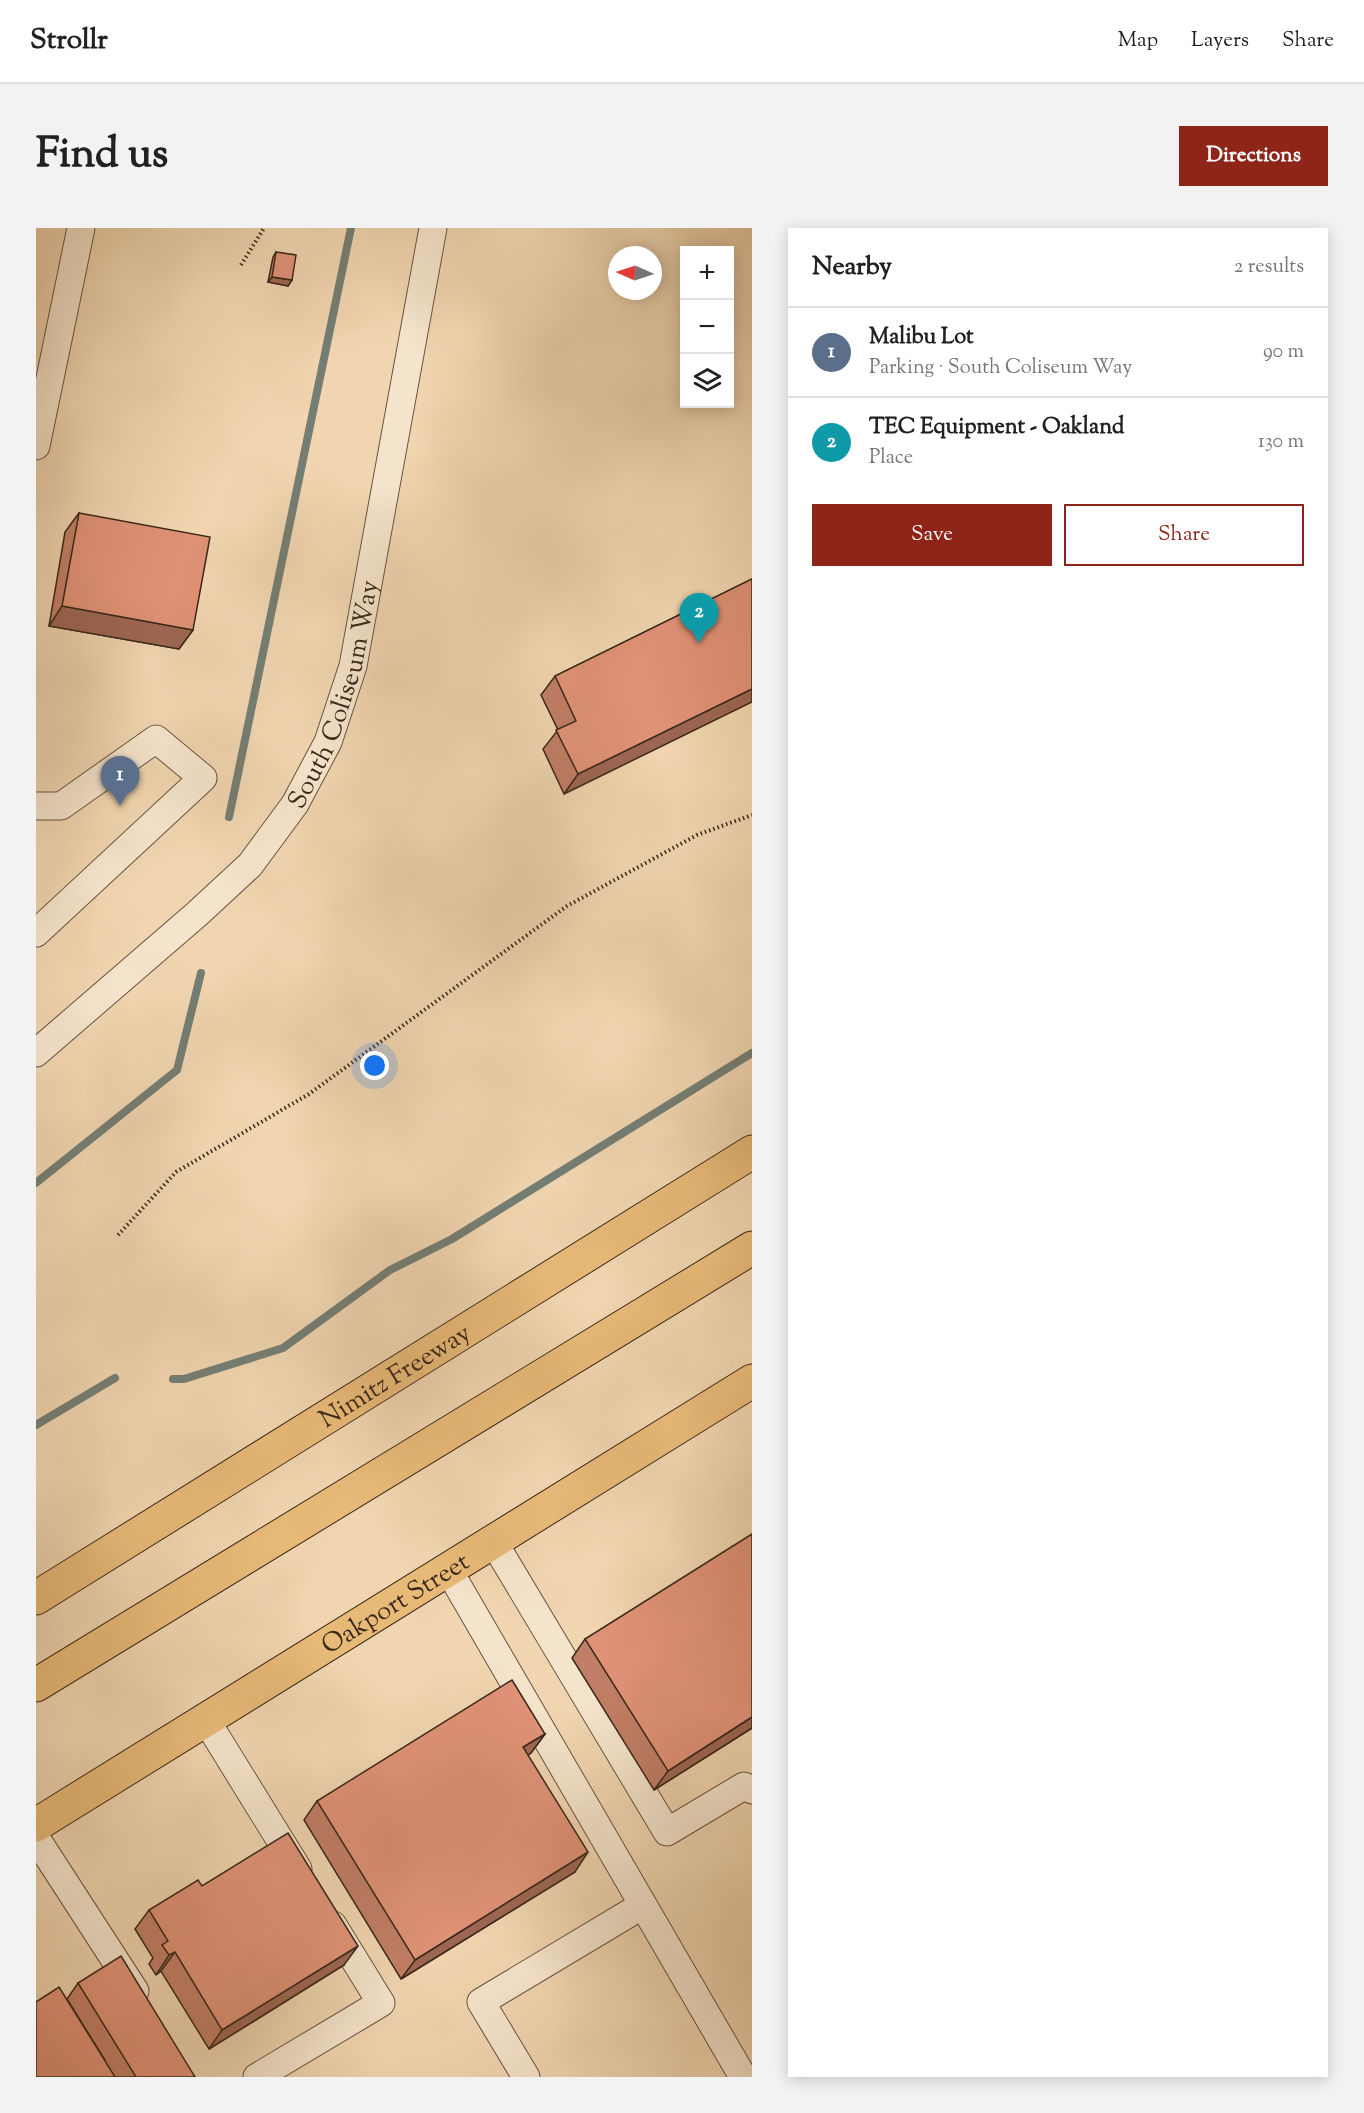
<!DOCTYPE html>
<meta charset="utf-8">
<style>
body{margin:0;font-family:"Sorts Mill Goudy",serif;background:#f2f2f2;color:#202124}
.controls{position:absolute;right:18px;top:18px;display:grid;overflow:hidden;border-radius:0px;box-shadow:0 3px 15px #0003}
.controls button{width:54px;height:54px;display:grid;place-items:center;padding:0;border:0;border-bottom:2px solid #e0e0e0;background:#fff;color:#202124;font:30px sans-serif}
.compass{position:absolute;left:572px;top:18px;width:54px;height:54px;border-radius:50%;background:#fff;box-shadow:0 3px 15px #0003;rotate:273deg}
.you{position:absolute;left:339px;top:838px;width:21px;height:21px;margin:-15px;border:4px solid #fff;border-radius:50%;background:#1a73e8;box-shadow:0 0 0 9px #1a73e833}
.badge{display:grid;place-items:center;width:39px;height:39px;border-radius:50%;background:#8f2418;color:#fff;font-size:20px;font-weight:700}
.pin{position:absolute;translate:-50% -50px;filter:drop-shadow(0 2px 3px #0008)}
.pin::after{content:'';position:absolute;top:32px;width:21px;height:18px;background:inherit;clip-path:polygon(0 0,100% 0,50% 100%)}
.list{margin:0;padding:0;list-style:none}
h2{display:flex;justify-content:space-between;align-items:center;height:78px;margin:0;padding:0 24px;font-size:26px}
h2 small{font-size:20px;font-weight:400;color:#757577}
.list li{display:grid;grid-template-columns:39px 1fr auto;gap:18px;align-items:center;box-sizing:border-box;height:90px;padding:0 24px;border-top:2px solid #e0e0e0}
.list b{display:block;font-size:22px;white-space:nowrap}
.list p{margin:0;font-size:20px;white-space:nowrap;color:#757577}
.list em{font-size:20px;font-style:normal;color:#757577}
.actions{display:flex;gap:12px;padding:18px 24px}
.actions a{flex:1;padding:14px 0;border:2px solid #8f2418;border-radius:0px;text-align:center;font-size:21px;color:#8f2418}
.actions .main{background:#8f2418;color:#fff}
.icon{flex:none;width:33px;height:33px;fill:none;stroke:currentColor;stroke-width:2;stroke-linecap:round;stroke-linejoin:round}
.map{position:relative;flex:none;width:716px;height:1849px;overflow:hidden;border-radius:0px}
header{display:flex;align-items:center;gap:36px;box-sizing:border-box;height:84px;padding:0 30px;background:#fff;border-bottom:2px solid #e0e0e0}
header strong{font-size:28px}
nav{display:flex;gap:33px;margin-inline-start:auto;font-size:21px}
.intro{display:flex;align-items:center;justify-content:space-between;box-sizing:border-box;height:144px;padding:0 36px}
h1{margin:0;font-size:42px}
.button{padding:15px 27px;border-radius:0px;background:#8f2418;color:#fff;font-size:21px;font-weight:700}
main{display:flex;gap:36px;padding:0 36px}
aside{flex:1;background:#fff;border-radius:0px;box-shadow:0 3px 15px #0003}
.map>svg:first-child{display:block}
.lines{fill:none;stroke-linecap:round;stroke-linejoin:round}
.stream{stroke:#747e74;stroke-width:8}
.minor-casing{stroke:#685340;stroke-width:29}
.major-casing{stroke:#3a281a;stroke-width:35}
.highway-casing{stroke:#3a281a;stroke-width:35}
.path{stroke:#3a281a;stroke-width:4;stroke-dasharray:1.5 3;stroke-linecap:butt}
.minor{stroke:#f5e4cc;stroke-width:27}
.major{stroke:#e8ba78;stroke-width:33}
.highway{stroke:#e8ba78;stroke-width:33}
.wall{fill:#c17e66;stroke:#3a281a;stroke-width:1.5}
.shaded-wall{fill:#9d6653;stroke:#3a281a;stroke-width:1.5}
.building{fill:#e09277;stroke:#3a281a;stroke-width:1.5}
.labels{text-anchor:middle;stroke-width:6;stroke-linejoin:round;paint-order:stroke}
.street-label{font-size:26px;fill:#3a281a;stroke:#f5e4cc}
</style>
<header>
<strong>Strollr</strong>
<nav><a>Map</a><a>Layers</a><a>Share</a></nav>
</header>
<div class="intro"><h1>Find us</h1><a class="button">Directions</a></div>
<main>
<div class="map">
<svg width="716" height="1849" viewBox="0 0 716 1849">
<rect width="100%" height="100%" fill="#f0d5b0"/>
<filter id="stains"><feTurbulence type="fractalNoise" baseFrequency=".00333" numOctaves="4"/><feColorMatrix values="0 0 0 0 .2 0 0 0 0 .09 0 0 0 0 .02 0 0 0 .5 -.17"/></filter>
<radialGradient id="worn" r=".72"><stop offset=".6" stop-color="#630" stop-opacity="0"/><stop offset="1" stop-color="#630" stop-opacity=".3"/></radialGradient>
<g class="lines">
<g class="stream">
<path d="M193,589L315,0"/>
<path d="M0,955L141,842L165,745"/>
<path d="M137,1151H148L247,1120L354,1042L416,1011L716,825"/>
<path d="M0,1197L79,1150"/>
</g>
<g class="minor-casing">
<g id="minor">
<path d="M0,218L45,0"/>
<path d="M0,578H25L120,511L167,550L0,705"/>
<path id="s1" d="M0,825L161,686L214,637L259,576L292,514L317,438L397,0"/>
<path d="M457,1313L631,1604L708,1558L716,1562"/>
<path d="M412,1341L707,1849"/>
<path d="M170,1492L262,1641"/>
<path d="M0,1610L99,1763"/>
<path d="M221,1849L345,1775L297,1697"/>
<path d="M490,1849L445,1774L607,1677"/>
</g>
</g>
<g class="major-casing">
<g id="major">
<path id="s2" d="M0,1597L716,1153"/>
</g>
</g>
<g class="highway-casing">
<g id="highway">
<path id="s3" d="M0,1370L716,924"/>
<path d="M0,1457L716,1020"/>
</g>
</g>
<g class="path">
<path d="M205,37L228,0"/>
<path d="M82,1007L140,944L273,866L531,678L661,607L716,587"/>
</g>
<use href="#minor" class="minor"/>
<use href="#major" class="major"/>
<use href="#highway" class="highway"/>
</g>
<g class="wall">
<path d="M240,24L256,52L252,58L232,54L237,29Z"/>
<path d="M43,285L157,402L143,421L13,398L29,304Z"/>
<path d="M716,351L528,566L507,521L522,502L505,467L519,448Z"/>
<path d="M549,1411L716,1500L618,1562L536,1430Z"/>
<path d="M509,1506L495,1525L492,1527L539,1644L365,1751L268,1592L281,1573Z"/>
<path d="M166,1658L308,1737L173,1821L125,1743L120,1747L113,1736L117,1730L99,1701L113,1682Z"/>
<path d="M42,1755L159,1849H0L69,1832L31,1771Z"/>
</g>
<g class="shaded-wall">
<path d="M236,49L256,52L252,58L232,54Z"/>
<path d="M26,378L157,402L143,421L13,398Z"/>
<path d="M716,461V474L528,566L542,546Z"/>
<path d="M716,1489V1500L618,1562L632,1543Z"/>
<path d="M509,1506L495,1525L474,1539L487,1519Z"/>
<path d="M552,1624L539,1644L365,1751L379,1732Z"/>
<path d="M322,1718L308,1737L173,1821L186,1802Z"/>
<path d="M139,1724L125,1743L120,1747L133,1727Z"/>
</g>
<g class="building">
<path d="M240,24L260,27L256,52L236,49Z"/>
<path d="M43,285L174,309L157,402L26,378Z"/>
<path d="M716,351V461L542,546L520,502L540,493L519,448Z"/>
<path d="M716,1306V1489L632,1543L549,1411Z"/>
<path d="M476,1452L509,1506L487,1519L552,1624L379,1732L281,1573Z"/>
<path d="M252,1605L322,1718L186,1802L139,1724L133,1727L126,1717L132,1713L113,1682L162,1652L166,1658Z"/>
<path d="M85,1728L159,1849H100L42,1755Z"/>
<path d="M23,1759L79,1849H0V1774Z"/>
</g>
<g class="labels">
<g class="street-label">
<text dy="9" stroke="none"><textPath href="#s1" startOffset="478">South Coliseum Way</textPath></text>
<text dy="9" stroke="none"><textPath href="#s3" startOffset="422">Nimitz Freeway</textPath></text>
<text dy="9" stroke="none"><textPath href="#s2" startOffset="422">Oakport Street</textPath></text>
</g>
</g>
<rect width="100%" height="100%" filter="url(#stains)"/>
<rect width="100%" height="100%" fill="url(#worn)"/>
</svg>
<div class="controls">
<button>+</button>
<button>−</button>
<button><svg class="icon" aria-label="layers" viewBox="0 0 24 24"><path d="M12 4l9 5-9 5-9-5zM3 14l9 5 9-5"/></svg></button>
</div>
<svg class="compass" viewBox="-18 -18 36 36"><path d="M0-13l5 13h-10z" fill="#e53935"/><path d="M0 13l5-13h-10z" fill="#757577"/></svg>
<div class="you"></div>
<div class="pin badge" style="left:84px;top:578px;background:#5c6f8a">1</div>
<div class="pin badge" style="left:663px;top:415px;background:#0f9aa8">2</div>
</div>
<aside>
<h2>Nearby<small>2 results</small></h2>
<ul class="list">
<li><span class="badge" style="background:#5c6f8a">1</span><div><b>Malibu Lot</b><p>Parking · South Coliseum Way</p></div><em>90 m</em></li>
<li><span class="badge" style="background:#0f9aa8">2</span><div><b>TEC Equipment - Oakland</b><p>Place</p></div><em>130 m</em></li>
</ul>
<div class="actions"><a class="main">Save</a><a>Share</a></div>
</aside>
</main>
